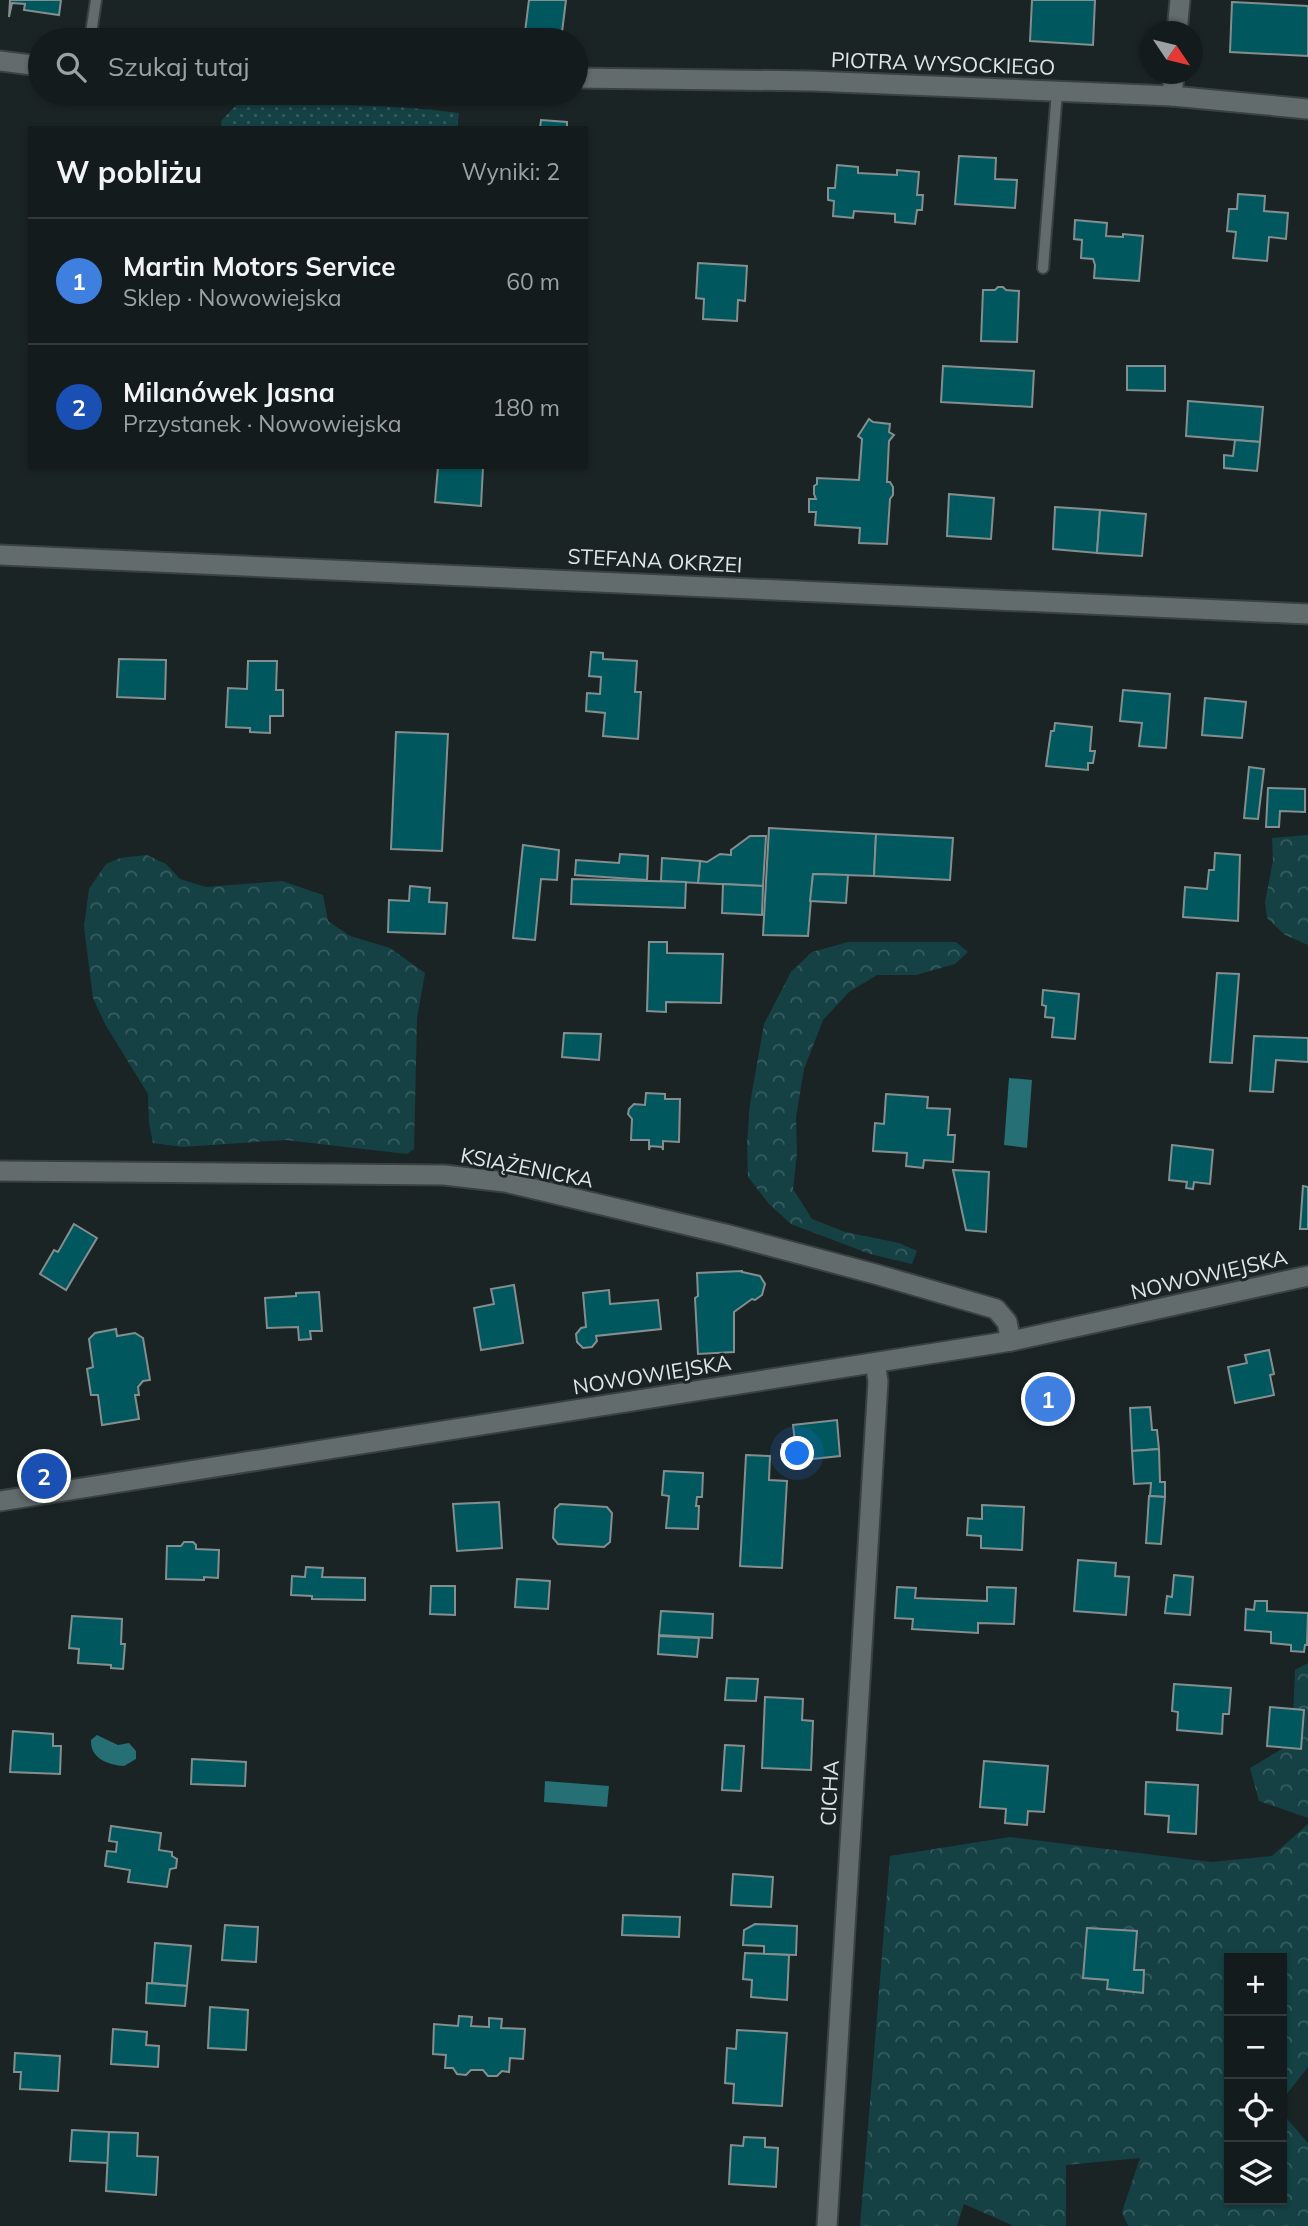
<!DOCTYPE html>
<html lang="pl">
<meta charset="utf-8">
<style>
body{margin:0;font-family:Mulish,sans-serif;background:#212829;color:#f1f3f6}
.controls{position:absolute;right:21px;bottom:21px;display:grid;overflow:hidden;border-radius:0px;box-shadow:0 2px 5px #0004}
.controls button{width:63px;height:63px;display:grid;place-items:center;padding:0;border:0;border-bottom:2px solid #33393b;background:#141b1c;color:#f1f3f6;font:35px sans-serif}
.compass{position:absolute;left:1140px;top:21px;width:63px;height:63px;border-radius:50%;background:#141b1c;box-shadow:0 2px 5px #0004;rotate:125deg}
.you{position:absolute;left:798px;top:1454px;width:24px;height:24px;margin:-18px;border:5px solid #fff;border-radius:50%;background:#1a73e8;box-shadow:0 0 0 10px #1a73e833}
.badge{display:grid;place-items:center;width:46px;height:46px;border-radius:50%;background:#fe9c57;color:#fff;font-size:23px;font-weight:700}
.pin{position:absolute;translate:-50% -50%;border:4px solid #fff;box-shadow:0 2px 7px #0006}
.list{margin:0;padding:0;list-style:none}
h2{display:flex;justify-content:space-between;align-items:center;height:91px;margin:0;padding:0 28px;font-size:30px}
h2 small{font-size:23px;font-weight:400;color:#9da1a3}
.list li{display:grid;grid-template-columns:46px 1fr auto;gap:21px;align-items:center;box-sizing:border-box;height:126px;padding:0 28px;border-top:2px solid #33393b}
.list b{display:block;font-size:26px;white-space:nowrap}
.list p{margin:0;font-size:23px;white-space:nowrap;color:#9da1a3}
.list em{font-size:23px;font-style:normal;color:#9da1a3}
.icon{flex:none;width:38px;height:38px;fill:none;stroke:currentColor;stroke-width:2;stroke-linecap:round;stroke-linejoin:round}
.map{position:relative;flex:none;width:1308px;height:2226px;overflow:hidden}
.search{position:absolute;background:#141b1c;box-shadow:0 2px 5px #0004;left:28px;top:28px;width:560px;height:77px;display:flex;align-items:center;gap:18px;box-sizing:border-box;padding:0 24px;border-radius:38px;color:#9da1a3;font-size:26px}
.panel{position:absolute;background:#141b1c;box-shadow:0 2px 5px #0004;left:28px;top:126px;width:560px;height:343px;border-radius:0px}
.map>svg:first-child{display:block}
.grass{fill:url(#grass-dots)}
.forest{fill:url(#forest-crowns)}
.water{fill:#256f75}
.building{fill:#00575e;stroke:#848e8f;stroke-width:2}
.lines{fill:none;stroke-linecap:round;stroke-linejoin:round}
.service-casing{stroke:#3a4142;stroke-width:14}
.minor-casing{stroke:#3a4142;stroke-width:23}
.tertiary-casing{stroke:#3a4142;stroke-width:23}
.service{stroke:#626c6d;stroke-width:10}
.minor{stroke:#626c6d;stroke-width:19}
.tertiary{stroke:#626c6d;stroke-width:19}
.labels{text-anchor:middle;stroke-width:6;stroke-linejoin:round;paint-order:stroke}
.street-label{font-size:21px;fill:#e0e5e6;stroke:#1b2425}
</style>
<div class="map">
<svg width="1308" height="2226" viewBox="0 0 1308 2226">
<defs>
<pattern id="grass-dots" width="8" height="8" patternUnits="userSpaceOnUse" patternTransform="scale(1.75)"><rect width="8" height="8" fill="#154145"/><path d="M2 2h.1M6 6h.1" fill="none" stroke="#375c60" stroke-width="1.8" stroke-linecap="round"/></pattern>
<pattern id="forest-crowns" width="20" height="18" patternUnits="userSpaceOnUse" patternTransform="scale(1.75)"><rect width="20" height="18" fill="#154145"/><path d="M2 6a3 3 0 1 1 6 0M12 15a3 3 0 1 1 6 0" fill="none" stroke="#375c60"/></pattern>
</defs>
<rect width="100%" height="100%" fill="#1b2425"/>
<path class="grass" d="M244,97C315,107 387,103 459,113L457,128H221L222,120Z"/>
<g class="forest">
<path d="M1308,835V945L1285,935L1267,918L1265,902L1273,861L1272,838Z"/>
<path d="M147,855L166,864L180,879L206,887L282,881L323,895L328,921L350,936L390,948L425,973L417,1018L414,1149L407,1154L285,1140L182,1147L153,1143L149,1123L148,1094L105,1024L93,998L84,927L89,889L106,864L120,858Z"/>
<path d="M848,942H956L968,952L955,964L916,975H877L849,992L823,1020L804,1069L796,1117L797,1152L793,1189L812,1219L845,1232L899,1243L917,1251L912,1264L870,1254L791,1224L769,1204L748,1177L747,1143L750,1104L764,1024L791,972L812,952Z"/>
<path d="M1308,1663V1818L1259,1801L1250,1768L1292,1743L1295,1670Z"/>
<path d="M1308,1824V2067L1282,2100V1958H1229V2200H1282V2113L1308,2143V2226H1128L1122,2212L1140,2158L1066,2165V2226H1014L964,2204L957,2226H860L890,1856L1010,1837L1211,1862L1272,1856Z"/>
</g>
<g class="water">
<path d="M1009,1078L1032,1080L1027,1148L1004,1145Z"/>
<path d="M97,1735L118,1745L129,1743L136,1751V1759L124,1766C109,1765 90,1759 91,1740Z"/>
<path d="M545,1781L609,1786L607,1807L544,1802Z"/>
</g>
<g class="building">
<path d="M10,0H61L59,15L24,10L25,4L12,3L9,17Z"/>
<path d="M529,0H566L561,40H524Z"/>
<path d="M1032,0H1095L1093,45L1030,41Z"/>
<path d="M1232,2L1308,6V56L1230,52Z"/>
<path d="M541,120L567,122V128H540Z"/>
<path d="M959,156L996,158L995,179L1017,180L1015,208L955,204Z"/>
<path d="M837,165L858,167V173L897,175V170L919,172L917,195H923L922,210H917L915,224L895,222V214L854,211L853,218L833,216L834,201L828,200V188H835Z"/>
<path d="M1238,194L1265,196L1264,211L1288,213L1286,239L1269,237L1267,261L1233,258L1236,232L1227,231L1229,209H1237Z"/>
<path d="M1075,220L1107,223L1106,236L1123,237V234L1143,236L1139,281L1094,278L1095,265L1093,259L1081,258L1082,240L1074,239Z"/>
<path d="M698,263L747,266L745,301L738,300L737,321L703,319L704,299L696,298Z"/>
<path d="M998,287H1003L1006,290L1019,291L1017,342L981,341L983,290H995Z"/>
<path d="M943,366L1034,371L1032,407L941,402Z"/>
<path d="M1127,366H1165V391L1127,390Z"/>
<path d="M1188,401L1263,407L1260,442L1186,436Z"/>
<path d="M869,419L873,422L890,424L889,432L894,435L889,441L887,482H890L893,487V495L890,499L887,544L859,543L860,528L815,525L816,512H809V499H816L814,494V486L817,484V478L859,480L862,439L858,436Z"/>
<path d="M1235,440L1260,442L1257,471L1224,468V455L1233,456Z"/>
<path d="M438,467H483L481,506L435,502Z"/>
<path d="M949,494L994,498L991,539L947,536Z"/>
<path d="M1055,507L1100,510L1097,553L1053,549Z"/>
<path d="M1100,510L1146,514L1142,556L1097,553Z"/>
<path d="M591,652L603,653V659L637,661L635,692H641L638,739L603,736L605,713L586,711L587,693L600,694L601,677L589,676Z"/>
<path d="M119,659L166,660L165,699L117,697Z"/>
<path d="M248,661H277L276,690H283V716H270V733L250,732V728L226,727L228,688L247,689Z"/>
<path d="M1123,690L1170,694L1166,748L1139,746L1142,723L1120,721Z"/>
<path d="M1205,698L1246,702L1242,738L1202,735Z"/>
<path d="M1055,723L1092,727L1090,751H1095L1093,763H1088V770L1046,766L1051,731H1054Z"/>
<path d="M396,732L448,734L442,851L391,849Z"/>
<path d="M1249,767L1264,769L1258,819L1244,818Z"/>
<path d="M1268,788L1305,789V812L1280,811L1279,827H1266Z"/>
<path d="M769,828L876,834L874,876L813,874L808,936L763,935Z"/>
<path d="M876,834L953,838L950,880L874,876Z"/>
<path d="M750,836H766L763,886L698,883L700,861L707,862L720,854L731,855V850Z"/>
<path d="M523,845L559,850L557,880L541,879L535,940L513,938Z"/>
<path d="M1215,853L1240,855L1238,921L1183,917L1185,887L1207,889L1209,870H1214Z"/>
<path d="M620,854L648,856L647,880L575,875L576,860L619,863Z"/>
<path d="M662,858L700,861L698,883L661,881Z"/>
<path d="M813,874L848,875L846,903L810,901Z"/>
<path d="M572,879L686,882L685,908L571,904Z"/>
<path d="M723,884L763,886L762,915L722,913Z"/>
<path d="M410,886L430,888L429,902L447,903L445,934L388,932L389,900L409,901Z"/>
<path d="M649,942H667V953L723,954L721,1003L666,1002V1012L647,1011Z"/>
<path d="M1217,973L1239,974L1232,1063L1210,1062Z"/>
<path d="M1043,990L1079,994L1075,1039L1052,1037L1054,1018L1045,1017L1046,1006L1042,1005Z"/>
<path d="M564,1033L601,1034L599,1060L562,1057Z"/>
<path d="M1254,1036L1308,1038V1062L1276,1060L1273,1092L1250,1091Z"/>
<path d="M646,1093L665,1094V1099H680L679,1142L663,1141V1150L662,1147L650,1146L649,1150V1140H631L632,1119L628,1114L629,1109L634,1104L645,1105Z"/>
<path d="M886,1094L928,1097L927,1108L950,1109L948,1135H955L953,1162L924,1160L923,1168L906,1166L907,1153L873,1151L875,1123L884,1124Z"/>
<path d="M1172,1145L1213,1150L1210,1184L1194,1182L1193,1189L1186,1188L1187,1182L1169,1180Z"/>
<path d="M953,1170L989,1172L986,1232L966,1230Z"/>
<path d="M1303,1186L1308,1187V1229H1300Z"/>
<path d="M74,1224L97,1238L66,1290L40,1274L54,1250L58,1252Z"/>
<path d="M742,1271V1272L760,1276L765,1284L762,1295L755,1300L752,1299L734,1312V1352L698,1354L695,1298L698,1296L697,1273Z"/>
<path d="M514,1285L523,1343L481,1350L474,1308L494,1304L491,1289Z"/>
<path d="M609,1290L610,1304L658,1300L661,1329L596,1336L597,1341L592,1347L583,1348L577,1342L576,1334L581,1328L586,1327L583,1293Z"/>
<path d="M319,1292L322,1331H310L311,1339L299,1340L298,1327L267,1328L265,1298L296,1296V1293Z"/>
<path d="M116,1329L117,1336L135,1333L143,1338L150,1380L143,1381L138,1387L139,1395H135L139,1419L102,1425L98,1395H91L87,1369L93,1367L89,1339L95,1333Z"/>
<path d="M1269,1350L1274,1374L1270,1375L1274,1395L1235,1403L1228,1367L1247,1363L1245,1355Z"/>
<path d="M1150,1407L1152,1430H1157L1159,1449L1132,1451L1130,1408Z"/>
<path d="M837,1420L840,1456L784,1462L782,1444L795,1442L793,1425Z"/>
<path d="M1159,1449L1160,1482H1165V1497L1150,1496L1151,1483L1134,1484L1132,1451Z"/>
<path d="M746,1455L770,1456L769,1480L787,1481L782,1568L740,1566Z"/>
<path d="M664,1471L703,1473L702,1497H697L696,1506H699L698,1529L666,1528L669,1496L662,1495Z"/>
<path d="M1149,1496L1165,1497L1161,1544L1146,1543Z"/>
<path d="M499,1502L502,1548L457,1551L453,1504Z"/>
<path d="M560,1504L607,1507L612,1513L610,1542L604,1547L558,1544L553,1538L555,1509Z"/>
<path d="M982,1505L1024,1507L1022,1550L981,1548V1536L967,1535L968,1518L982,1519Z"/>
<path d="M184,1542H193L196,1545V1549L219,1550L218,1578L204,1577V1580L166,1579L167,1546H181Z"/>
<path d="M1078,1560L1116,1563L1115,1576L1129,1577L1126,1615L1074,1611Z"/>
<path d="M306,1567L323,1568L322,1577L365,1578V1600L312,1599V1596L291,1595L292,1576L305,1577Z"/>
<path d="M1174,1575L1193,1577L1190,1615L1165,1613L1167,1596L1172,1597Z"/>
<path d="M517,1579L550,1581L548,1609L515,1607Z"/>
<path d="M431,1586H455V1615L430,1614Z"/>
<path d="M897,1587L916,1588L915,1598L987,1601V1587L1016,1588L1014,1624L978,1623V1633L912,1629L913,1619L895,1618Z"/>
<path d="M1255,1601H1267V1611L1308,1613L1307,1645H1305L1304,1652L1291,1651V1645L1271,1643V1632L1245,1630L1246,1609L1254,1610Z"/>
<path d="M661,1611L713,1614L712,1638L659,1635Z"/>
<path d="M72,1616L122,1619L121,1644H125L123,1669L111,1668V1665L78,1663L79,1649L69,1648Z"/>
<path d="M659,1636L699,1638L697,1657L658,1654Z"/>
<path d="M727,1678L758,1679L756,1701L725,1700Z"/>
<path d="M1174,1684L1231,1688L1229,1714H1223L1222,1734L1177,1730L1178,1712L1172,1711Z"/>
<path d="M765,1697L803,1699L802,1720L813,1721L811,1770L762,1768Z"/>
<path d="M1270,1707L1304,1710L1301,1749L1267,1746Z"/>
<path d="M13,1731L53,1734V1746H61L60,1774L10,1772Z"/>
<path d="M725,1745L744,1746L741,1791L722,1790Z"/>
<path d="M192,1759L246,1762L245,1786L191,1784Z"/>
<path d="M984,1761L1048,1766L1044,1812L1028,1811L1027,1825L1005,1823L1006,1809L980,1807Z"/>
<path d="M1146,1782L1198,1785L1196,1834L1168,1832L1169,1816L1145,1814Z"/>
<path d="M111,1826L161,1833L159,1850L172,1852V1856L177,1859L176,1868L170,1869L167,1887L128,1882L130,1870L105,1866L107,1851L116,1852L117,1842L109,1841Z"/>
<path d="M733,1874L773,1877L771,1907L731,1905Z"/>
<path d="M623,1915L680,1917L679,1937L622,1935Z"/>
<path d="M755,1924L797,1926L796,1955L764,1954V1946L743,1945L744,1930Z"/>
<path d="M225,1925L258,1927L256,1962L222,1960Z"/>
<path d="M1087,1928L1137,1931L1134,1970H1144L1143,1993L1107,1989L1108,1980L1083,1978Z"/>
<path d="M155,1943L191,1946L187,1986L152,1983Z"/>
<path d="M745,1953L789,1955L787,2000L751,1997L752,1980L743,1979Z"/>
<path d="M147,1983L187,1986L185,2006L146,2003Z"/>
<path d="M210,2007L248,2010L246,2050L208,2048Z"/>
<path d="M459,2016L472,2017L471,2026L489,2027V2018L502,2019L501,2028L525,2029L523,2059L510,2058L509,2072L502,2071L497,2076H488L483,2070H471L466,2075L457,2074L453,2068H445L446,2055L433,2054L434,2024L458,2026Z"/>
<path d="M113,2029L147,2032L146,2045L159,2046L158,2067L111,2064Z"/>
<path d="M737,2030L787,2033L782,2106L733,2103L734,2084L725,2083L727,2048L736,2049Z"/>
<path d="M15,2053L60,2056L58,2091L20,2089L21,2072H14Z"/>
<path d="M72,2130L109,2132L108,2163L70,2161Z"/>
<path d="M109,2132L138,2133L137,2156L158,2157L156,2195L106,2191Z"/>
<path d="M744,2137L765,2138V2147L778,2148L776,2187L729,2184L731,2145L743,2146Z"/>
</g>
<g class="lines">
<g class="service-casing">
<g id="service">
<path d="M90,40L96,0"/>
<path d="M1043,268L1057,91"/>
</g>
</g>
<g class="minor-casing">
<g id="minor">
<path d="M1177,32L1180,0"/>
<path d="M0,61L40,66"/>
<path d="M576,78L812,81L1172,96L1308,109"/>
<path d="M1172,96L1174,74"/>
<path d="M0,555L1308,614"/>
<path d="M0,1171L444,1175L505,1182L725,1234L875,1274L996,1309L1007,1322L1011,1341"/>
<path d="M827,2226L878,1381L875,1363"/>
</g>
</g>
<g class="tertiary-casing">
<path id="tertiary" d="M0,1501L1011,1341L1308,1276"/>
</g>
<use href="#service" class="service"/>
<use href="#minor" class="minor"/>
<use href="#tertiary" class="tertiary"/>
</g>
<g class="labels">
<g class="street-label">
<text transform="translate(943 64) rotate(2)" y="7">PIOTRA WYSOCKIEGO</text>
<text transform="translate(655 561) rotate(3)" y="7">STEFANA OKRZEI</text>
<text transform="translate(527 1168) rotate(11)" y="7">KSIĄŻENICKA</text>
<text transform="translate(1209 1275) rotate(-13)" y="7">NOWOWIEJSKA</text>
<text transform="translate(652 1375) rotate(-9)" y="7">NOWOWIEJSKA</text>
<text transform="translate(830 1793) rotate(-87)" y="7">CICHA</text>
</g>
</g>
</svg>
<div class="controls">
<button>+</button>
<button>−</button>
<button><svg class="icon" aria-label="locate" viewBox="0 0 24 24"><circle cx="12" cy="12" r="6"/><path d="M12 2v4M12 18v4M2 12h4M18 12h4"/></svg></button>
<button><svg class="icon" aria-label="layers" viewBox="0 0 24 24"><path d="M12 4l9 5-9 5-9-5zM3 14l9 5 9-5"/></svg></button>
</div>
<svg class="compass" viewBox="-18 -18 36 36"><path d="M0-13l5 13h-10z" fill="#e53935"/><path d="M0 13l5-13h-10z" fill="#9da1a3"/></svg>
<div class="you"></div>
<div class="pin badge" style="left:1048px;top:1399px;background:#3f7fe0">1</div>
<div class="pin badge" style="left:44px;top:1476px;background:#1a4fb4">2</div>
<div class="search"><svg class="icon" aria-label="search" viewBox="0 0 24 24"><circle cx="10" cy="10" r="6"/><path d="M15 15l6 6"/></svg>Szukaj tutaj</div>
<section class="panel">
<h2>W pobliżu<small>Wyniki: 2</small></h2>
<ul class="list">
<li><span class="badge" style="background:#3f7fe0">1</span><div><b>Martin Motors Service</b><p>Sklep · Nowowiejska</p></div><em>60 m</em></li>
<li><span class="badge" style="background:#1a4fb4">2</span><div><b>Milanówek Jasna</b><p>Przystanek · Nowowiejska</p></div><em>180 m</em></li>
</ul>
</section>
</div>
